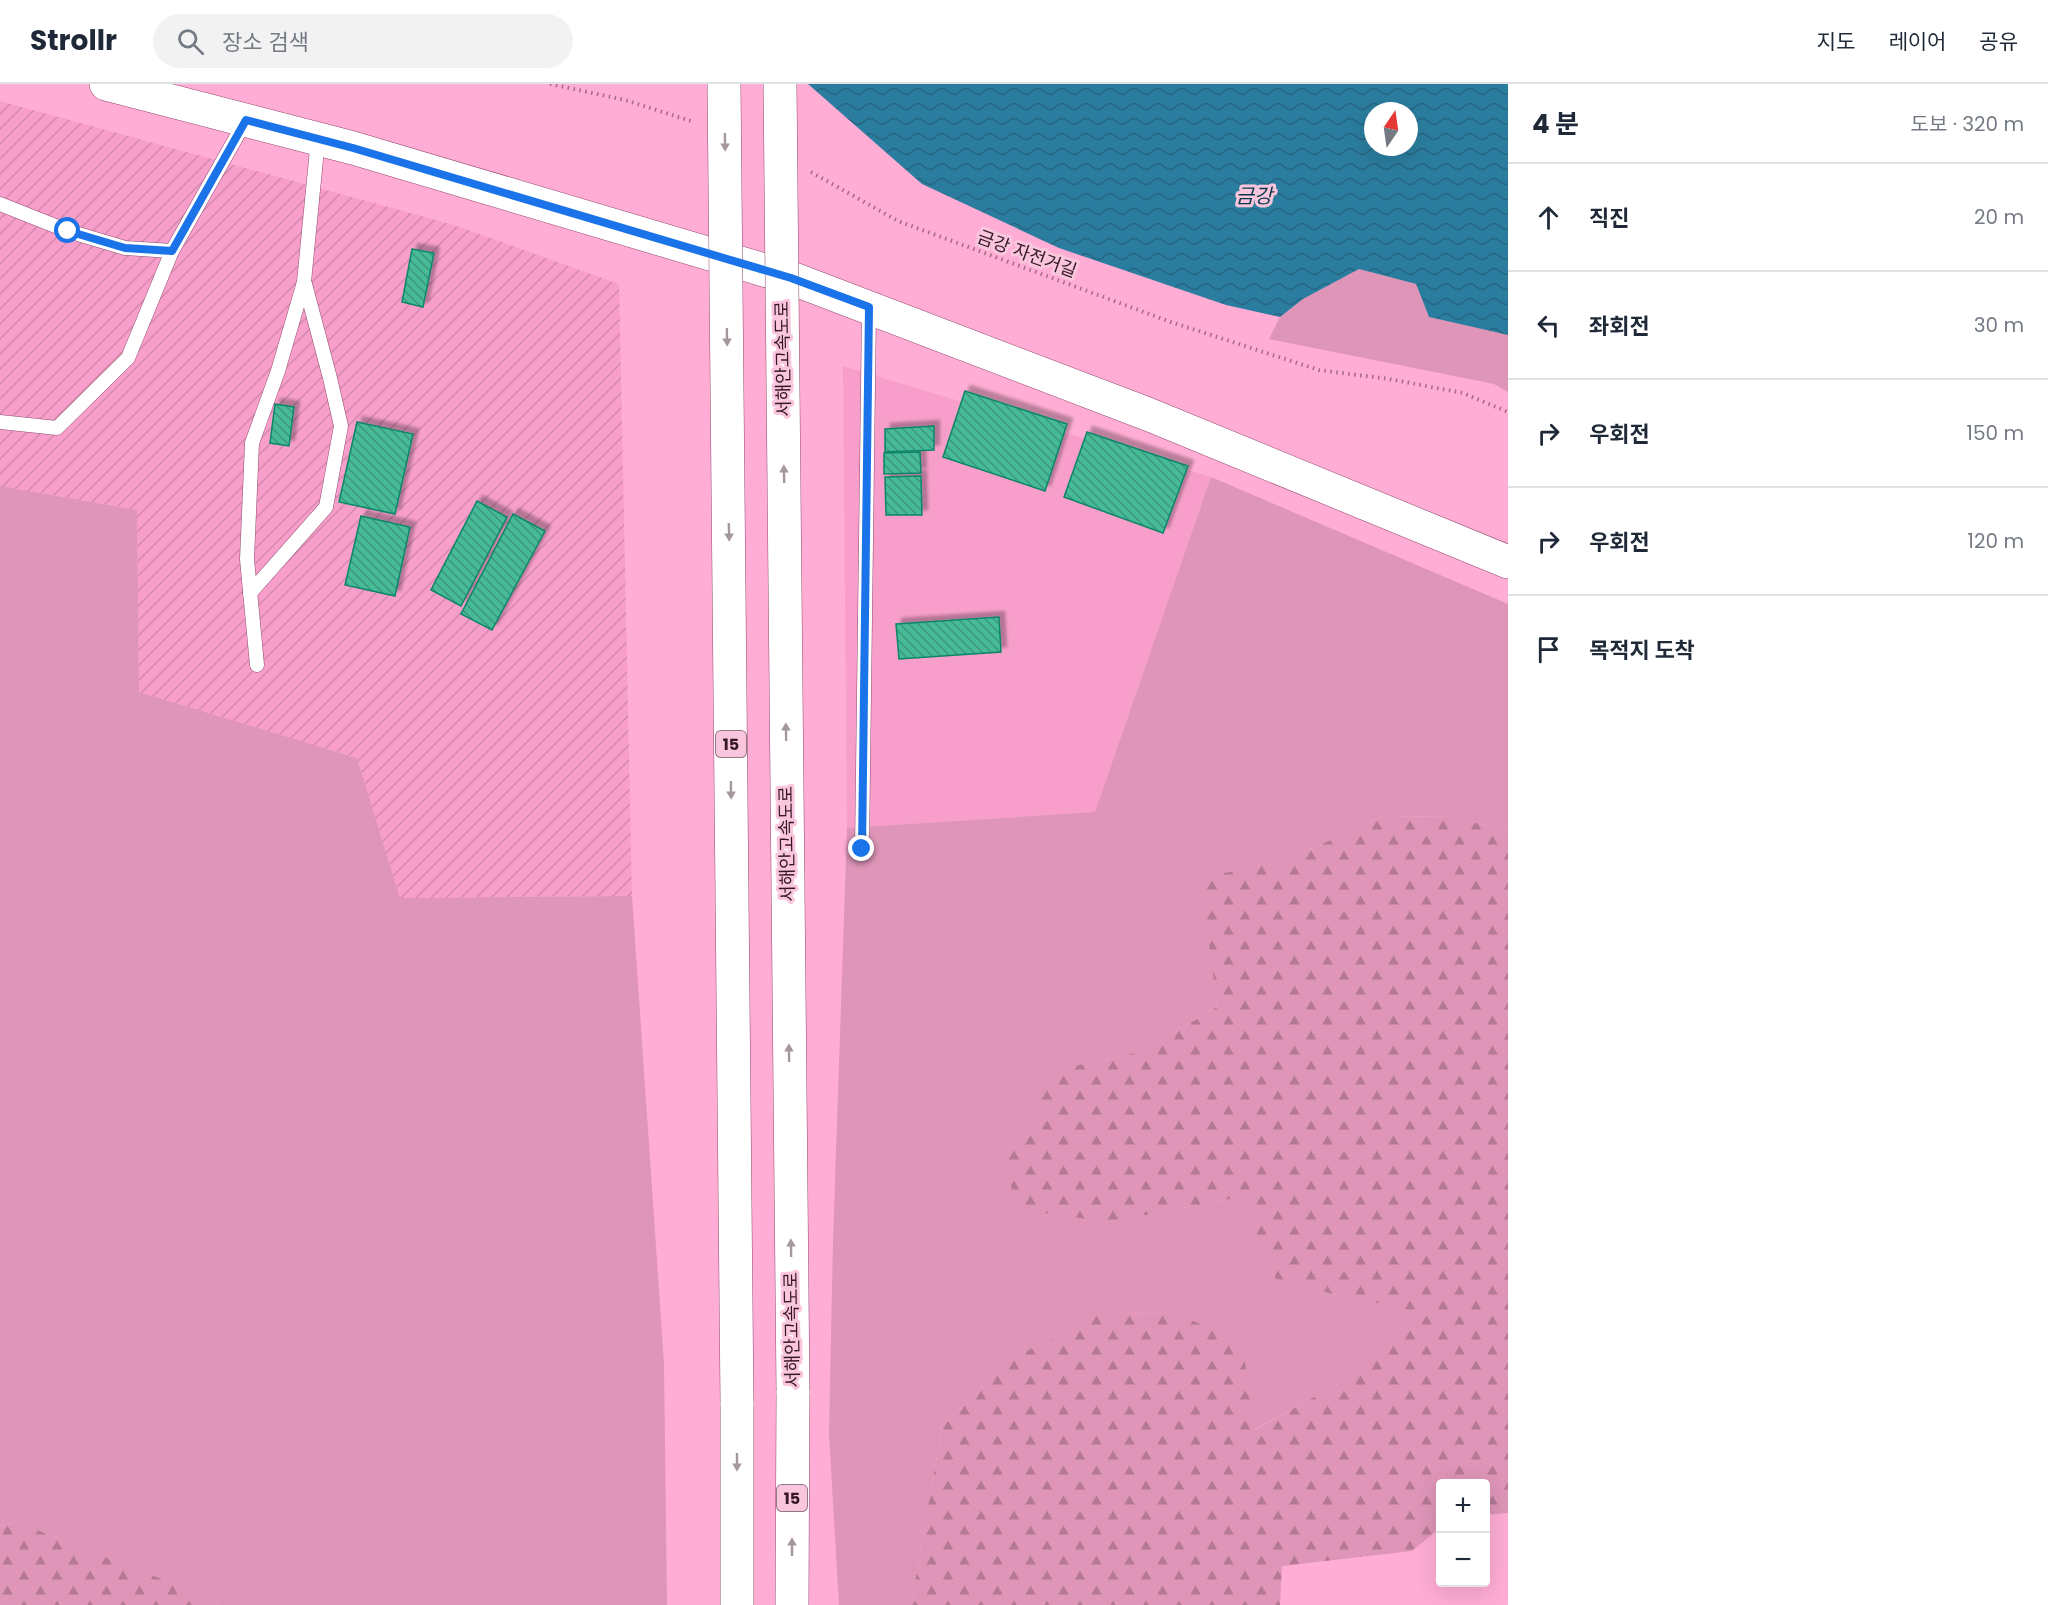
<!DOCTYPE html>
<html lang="ko">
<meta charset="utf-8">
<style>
body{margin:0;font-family:Poppins,"Noto Sans KR",sans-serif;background:#f2f2f3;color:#1f2937}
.controls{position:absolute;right:18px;bottom:18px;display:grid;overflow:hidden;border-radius:6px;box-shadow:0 6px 24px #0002}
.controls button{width:54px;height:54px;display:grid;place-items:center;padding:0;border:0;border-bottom:2px solid #e0e1e3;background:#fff;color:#1f2937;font:30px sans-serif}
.compass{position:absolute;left:1364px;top:18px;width:54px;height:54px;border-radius:50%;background:#fff;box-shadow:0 6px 24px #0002;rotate:13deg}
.stop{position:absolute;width:18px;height:18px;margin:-14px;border:4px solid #1a73e8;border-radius:50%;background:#fff}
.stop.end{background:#1a73e8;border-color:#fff;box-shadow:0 2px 6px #0008}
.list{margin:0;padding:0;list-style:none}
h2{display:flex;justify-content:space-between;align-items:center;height:78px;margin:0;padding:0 24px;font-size:26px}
h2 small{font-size:20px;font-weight:400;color:#747a83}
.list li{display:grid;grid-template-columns:39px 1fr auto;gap:18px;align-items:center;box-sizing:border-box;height:108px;padding:0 24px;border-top:2px solid #e0e1e3}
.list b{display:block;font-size:22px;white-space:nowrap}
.list em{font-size:20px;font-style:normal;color:#747a83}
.icon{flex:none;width:33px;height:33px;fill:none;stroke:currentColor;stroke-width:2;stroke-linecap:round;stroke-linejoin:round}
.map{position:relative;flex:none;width:1508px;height:1521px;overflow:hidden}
header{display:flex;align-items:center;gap:36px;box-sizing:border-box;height:84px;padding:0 30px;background:#fff;border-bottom:2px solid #e0e1e3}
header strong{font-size:28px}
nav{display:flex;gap:33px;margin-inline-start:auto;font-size:21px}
.search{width:420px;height:54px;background:#f2f2f3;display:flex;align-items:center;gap:15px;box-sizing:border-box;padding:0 21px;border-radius:33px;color:#747a83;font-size:22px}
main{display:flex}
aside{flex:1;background:#fff}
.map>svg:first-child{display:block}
.built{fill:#f79fca}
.industrial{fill:url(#industrial-furrows)}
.green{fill:#de95b8}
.forest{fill:url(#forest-firs)}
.water{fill:url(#water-waves);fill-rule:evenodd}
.building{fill:url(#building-back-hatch);stroke:#0b8668;stroke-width:1.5;filter:url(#shadow)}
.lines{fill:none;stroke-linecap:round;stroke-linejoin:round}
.lane-casing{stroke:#92496e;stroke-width:15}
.secondary-casing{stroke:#92496e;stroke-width:34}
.highway-casing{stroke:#92496e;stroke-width:34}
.path{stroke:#a56a86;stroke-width:4;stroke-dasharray:1.5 4.5;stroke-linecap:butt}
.lane{stroke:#fff;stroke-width:14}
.secondary{stroke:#fff;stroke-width:33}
.highway{stroke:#fff;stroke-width:33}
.highway-bridge-casing{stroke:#92496e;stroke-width:34;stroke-linecap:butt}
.highway-bridge{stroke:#fff;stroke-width:33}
.oneway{fill:#a4979d}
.route{stroke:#1a73e8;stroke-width:8}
.labels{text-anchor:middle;stroke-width:6;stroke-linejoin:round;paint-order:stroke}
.shield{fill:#f9c6dd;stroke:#704c5d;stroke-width:1.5}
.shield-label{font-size:16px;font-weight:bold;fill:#351726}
.street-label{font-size:18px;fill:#351726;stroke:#f9c6dd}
.water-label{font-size:20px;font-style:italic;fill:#063749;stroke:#f9c6dd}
</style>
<header>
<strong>Strollr</strong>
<div class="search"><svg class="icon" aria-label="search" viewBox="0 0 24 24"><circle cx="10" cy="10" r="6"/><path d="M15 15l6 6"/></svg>장소 검색</div>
<nav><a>지도</a><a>레이어</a><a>공유</a></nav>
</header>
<main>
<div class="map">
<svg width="1508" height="1521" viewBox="0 0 1508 1521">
<defs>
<pattern id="industrial-furrows" width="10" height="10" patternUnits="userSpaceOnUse" patternTransform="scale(1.5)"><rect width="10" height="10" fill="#f79fca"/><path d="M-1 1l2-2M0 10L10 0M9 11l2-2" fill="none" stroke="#d488ad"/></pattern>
<pattern id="forest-firs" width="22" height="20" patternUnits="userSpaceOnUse" patternTransform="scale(1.5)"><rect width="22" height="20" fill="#de95b8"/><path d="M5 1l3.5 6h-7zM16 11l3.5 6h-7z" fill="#b57995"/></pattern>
<pattern id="water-waves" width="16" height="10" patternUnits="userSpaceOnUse" patternTransform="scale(1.5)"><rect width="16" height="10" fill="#2b7d9f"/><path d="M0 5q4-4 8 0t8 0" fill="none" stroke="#266581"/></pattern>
<pattern id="building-back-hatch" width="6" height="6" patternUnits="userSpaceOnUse" patternTransform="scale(1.5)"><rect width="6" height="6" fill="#47bb98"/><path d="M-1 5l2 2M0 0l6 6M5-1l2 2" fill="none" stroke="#3c977c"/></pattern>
<filter id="shadow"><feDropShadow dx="5.5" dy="-5.5" stdDeviation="1.5" flood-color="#0004"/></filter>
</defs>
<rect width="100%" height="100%" fill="#ffadd4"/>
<path class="built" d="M843,282L1211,393L1095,728L847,744Z"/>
<path class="industrial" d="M0,17L454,141L619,200L632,812L400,814L357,674L139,608L137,426L0,402Z"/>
<g class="green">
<path d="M1359,185L1416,200L1429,233L1508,251V308L1494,300L1269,255L1280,233L1303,215Z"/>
<path d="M1211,393L1508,520V748L1455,733L1383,732L1289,775L1202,794L1217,923L1144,967L1041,989V1038L1007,1069L1109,1138L1241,1113L1277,1195L1336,1211L1426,1229L1357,1289L1254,1346L1177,1230L1103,1229L1012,1274L942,1343L911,1521H839L829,1350L833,1156L847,744L1095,728Z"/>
<path d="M0,402L137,426L139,608L357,674L400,814L632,812L664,1279L667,1521H219L177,1501L17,1438L0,1441Z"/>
</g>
<g class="forest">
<path d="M1383,732L1455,733L1508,748V1429L1486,1431V1400H1440V1444L1412,1467L1282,1482L1280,1521H911L942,1343L1012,1274L1103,1229L1177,1230L1242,1258L1255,1346L1357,1289L1425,1229L1336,1211L1276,1195L1241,1113L1109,1138L1014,1125L1007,1069L1041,1038V989L1144,967L1217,923L1201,794L1289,775Z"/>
<path d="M17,1438L177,1501L219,1521H0V1441Z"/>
</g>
<path class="water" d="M808,0H1508V251L1429,233L1416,200L1359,185L1303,215L1280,233L1226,221L1059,164L922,100ZM1373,27H1409V63H1373Z"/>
<g class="building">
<path d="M412,165L434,169L423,223L402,218Z"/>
<path d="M965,307L1067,340L1045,407L943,373Z"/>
<path d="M275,320L294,323L289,362L270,359Z"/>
<path d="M357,338L413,350L395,430L339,418Z"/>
<path d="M934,342V366L885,368V345Z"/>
<path d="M1087,348L1188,382L1163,449L1064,413Z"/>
<path d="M920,368L921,389L884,390V369Z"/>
<path d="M921,392L922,431H886L885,393Z"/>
<path d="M477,417L507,433L461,522L431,506Z"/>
<path d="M513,430L545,447L492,546L461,530Z"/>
<path d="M361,432L410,443L395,512L345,501Z"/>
<path d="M999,533L1001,568L899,575L896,540Z"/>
</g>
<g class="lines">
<g class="lane-casing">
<g id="lane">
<path d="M0,120L68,147L125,164L172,167"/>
<path d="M0,338L57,344L128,274L172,167L246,36"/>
<path d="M250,509L326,423L341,342L330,294L305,200"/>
<path d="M257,581L247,475L252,359L278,287L304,198L318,55"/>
<path d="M862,765L869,225"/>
</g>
</g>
<g class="secondary-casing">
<path id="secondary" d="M106,0L353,64L791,194L1150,331L1508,478"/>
</g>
<g class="highway-casing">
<g id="highway">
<path d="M737,1521V1319"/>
<path d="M792,1521L793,1307"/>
</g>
</g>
<g class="path">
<path d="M550,0L625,16L694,38"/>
<path d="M811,88L898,137L1171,238L1319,286L1389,295L1463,309L1508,328"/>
</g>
<use href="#lane" class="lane"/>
<use href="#secondary" class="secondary"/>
<use href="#highway" class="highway"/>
<g class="highway-bridge-casing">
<g id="highway-bridge">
<path d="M724,0L737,1319"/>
<path d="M780,0L793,1307"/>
</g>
</g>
<use href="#highway-bridge" class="highway-bridge"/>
</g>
<defs><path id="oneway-solid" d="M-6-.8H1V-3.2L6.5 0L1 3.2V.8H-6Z" transform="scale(1.5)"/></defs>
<g class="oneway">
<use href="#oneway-solid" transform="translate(725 58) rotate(89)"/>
<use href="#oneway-solid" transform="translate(727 253) rotate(89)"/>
<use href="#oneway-solid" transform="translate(784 390) rotate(-91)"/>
<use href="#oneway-solid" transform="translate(729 448) rotate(89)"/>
<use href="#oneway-solid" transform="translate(786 648) rotate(-91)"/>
<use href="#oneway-solid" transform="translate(731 706) rotate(89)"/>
<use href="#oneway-solid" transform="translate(789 969) rotate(-91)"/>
<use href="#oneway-solid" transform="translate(791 1164) rotate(-91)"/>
<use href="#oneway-solid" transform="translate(737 1378) rotate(90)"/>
<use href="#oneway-solid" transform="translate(792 1463) rotate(-90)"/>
</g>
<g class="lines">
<path class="route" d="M68,147L125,164L172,167L246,36L353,64L791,194L869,223L862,765"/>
</g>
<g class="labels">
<g class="shield">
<rect x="716" y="647" width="30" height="26" rx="4.5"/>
<rect x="777" y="1401" width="30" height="26" rx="4.5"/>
</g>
<g class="shield-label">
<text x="731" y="666">15</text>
<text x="792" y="1420">15</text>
</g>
<g class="street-label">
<text transform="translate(1027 170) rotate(20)" y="6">금강 자전거길</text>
<text transform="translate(783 275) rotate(-91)" y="6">서해안고속도로</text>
<text transform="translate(787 760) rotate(-91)" y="6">서해안고속도로</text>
<text transform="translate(792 1246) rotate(-91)" y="6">서해안고속도로</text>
</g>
<g class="water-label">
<text x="1254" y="119">금강</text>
</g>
</g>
</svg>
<div class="controls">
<button>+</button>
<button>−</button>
</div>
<svg class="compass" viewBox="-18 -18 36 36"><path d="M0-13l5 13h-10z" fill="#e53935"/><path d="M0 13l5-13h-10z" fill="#747a83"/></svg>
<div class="stop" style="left:68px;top:147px"></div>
<div class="stop end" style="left:862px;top:765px"></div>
</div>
<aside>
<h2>4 분<small>도보 · 320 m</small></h2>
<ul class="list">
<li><svg class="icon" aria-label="ahead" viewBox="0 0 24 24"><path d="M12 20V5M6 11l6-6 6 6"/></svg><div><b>직진</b></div><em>20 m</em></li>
<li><svg class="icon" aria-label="left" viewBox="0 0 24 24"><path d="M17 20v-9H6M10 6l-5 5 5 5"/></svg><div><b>좌회전</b></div><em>30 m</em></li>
<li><svg class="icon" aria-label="right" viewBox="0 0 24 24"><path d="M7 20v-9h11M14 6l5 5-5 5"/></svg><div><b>우회전</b></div><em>150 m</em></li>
<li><svg class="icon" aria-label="right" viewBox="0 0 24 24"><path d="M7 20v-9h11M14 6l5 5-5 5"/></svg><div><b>우회전</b></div><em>120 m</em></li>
<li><svg class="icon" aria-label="arrive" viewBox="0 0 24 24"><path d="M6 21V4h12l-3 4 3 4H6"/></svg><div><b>목적지 도착</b></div></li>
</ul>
</aside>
</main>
